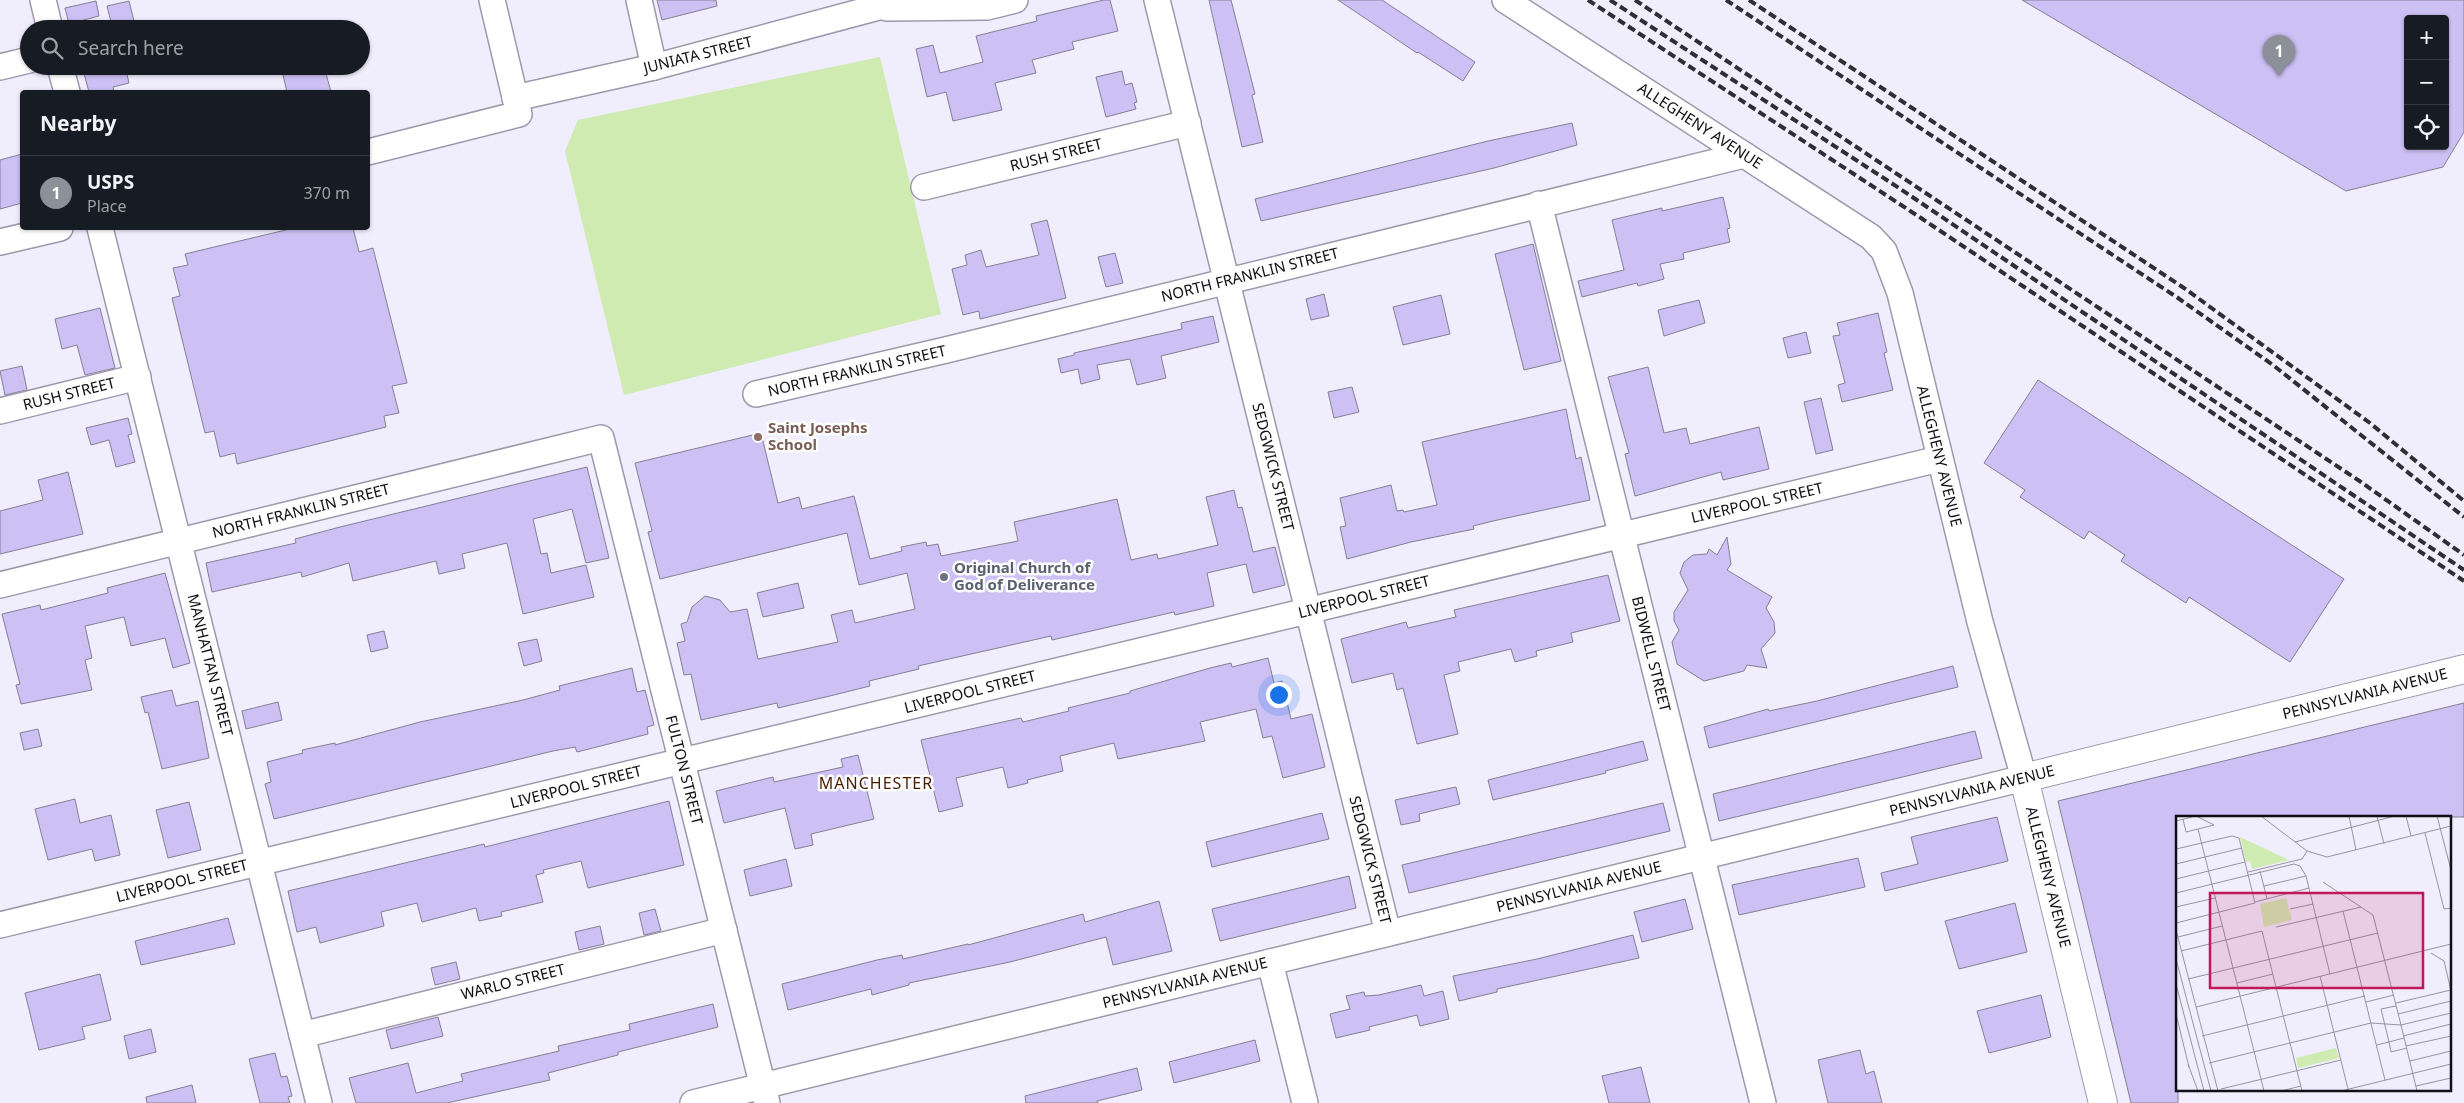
<!DOCTYPE html>
<meta charset="utf-8">
<style>
body{margin:0;font-family:"Noto Sans",sans-serif;background:#20242c;color:#f1f3f6}
.controls{position:absolute;right:15px;top:15px;display:grid;overflow:hidden;border-radius:5px;box-shadow:0 1px 4px #0004}
.controls button{width:45px;height:45px;display:grid;place-items:center;padding:0;border:0;border-bottom:1px solid #363941;background:#171b24;color:#f1f3f6;font:25px sans-serif}
.you{position:absolute;left:1278px;top:694px;width:18px;height:18px;margin:-12px;border:4px solid #fff;border-radius:50%;background:#1a73e8;box-shadow:0 0 0 8px #1a73e833}
.badge{display:grid;place-items:center;width:32px;height:32px;border-radius:50%;background:#8c9099;color:#fff;font-size:16px;font-weight:700}
.pin{position:absolute;translate:-50% -41px;filter:drop-shadow(0 1px 2px #0008)}
.pin::after{content:'';position:absolute;top:26px;width:18px;height:15px;background:inherit;clip-path:polygon(0 0,100% 0,50% 100%)}
.list{margin:0;padding:0;list-style:none}
h2{display:flex;justify-content:space-between;align-items:center;height:65px;margin:0;padding:0 20px;font-size:21px}
h2 small{font-size:16px;font-weight:400;color:#9ea1a6}
.list li{display:grid;grid-template-columns:32px 1fr auto;gap:15px;align-items:center;box-sizing:border-box;height:75px;padding:0 20px;border-top:1px solid #363941}
.list b{display:block;font-size:19px;white-space:nowrap}
.list p{margin:0;font-size:16px;white-space:nowrap;color:#9ea1a6}
.list em{font-size:16px;font-style:normal;color:#9ea1a6}
.icon{flex:none;width:28px;height:28px;fill:none;stroke:currentColor;stroke-width:2;stroke-linecap:round;stroke-linejoin:round}
.map{position:relative;flex:none;width:2464px;height:1103px;overflow:hidden}
.search{position:absolute;background:#171b24;box-shadow:0 1px 4px #0004;left:20px;top:20px;width:350px;height:55px;display:flex;align-items:center;gap:12px;box-sizing:border-box;padding:0 18px;border-radius:28px;color:#9ea1a6;font-size:19px}
.panel{position:absolute;background:#171b24;box-shadow:0 1px 4px #0004;left:20px;top:90px;width:350px;height:140px;border-radius:5px}
.map>svg:first-child{display:block}
.green{fill:#cfebb2}
.building{fill:#ccc0f4;stroke:#848092;fill-rule:evenodd}
.lines{fill:none;stroke-linecap:round;stroke-linejoin:round}
.minor-casing{stroke:#9d99ab;stroke-width:28}
.tertiary-casing{stroke:#9d99ab;stroke-width:30}
.minor{stroke:#fff;stroke-width:25}
.tertiary{stroke:#fff;stroke-width:28}
.rail{stroke:#2f2e35;stroke-width:4;stroke-dasharray:8 4;stroke-linecap:butt}
.education-dot{fill:#8d6e63;stroke:#fdfdfd;stroke-width:2}
.worship-dot{fill:#6b7280;stroke:#fdfdfd;stroke-width:2}
.labels{text-anchor:middle;stroke-width:5;stroke-linejoin:round;paint-order:stroke}
.street-label{font-size:15px;fill:#100f15;stroke:#fdfdfd}
.education-label{font-size:15px;font-weight:bold;fill:#785e54;stroke:#fdfdfd;text-anchor:start}
.worship-label{font-size:15px;font-weight:bold;fill:#5b616d;stroke:#fdfdfd;text-anchor:start}
.neighbourhood-label{font-size:16px;letter-spacing:1px;fill:#4a1c00;stroke:#fdfdfd}
.inset-road{fill:none;stroke:#9694a0;stroke-width:1}
.view{fill:#c2185b;fill-opacity:0.15;stroke:#c2185b;stroke-width:2.5}
.inset-edge{fill:none;stroke:#100f15;stroke-width:2.5}
</style>
<div class="map">
<svg width="2464" height="1103" viewBox="0 0 2464 1103">
<rect width="100%" height="100%" fill="#f0edfd"/>
<path class="green" d="M880,57L941,314L624,395L565,151L578,120Z"/>
<g class="building">
<path d="M657,0H716L717,6L662,20Z"/>
<path d="M1104,0H1110L1118,31L1072,42L1074,49L1032,60L1036,73L995,83L1002,110L953,121L946,92L927,97L916,49L933,45L940,73L983,62L976,36L1037,21L1036,16Z"/>
<path d="M1209,0H1231L1255,94L1252,95L1263,142L1242,147Z"/>
<path d="M1338,0H1382L1475,62L1463,81L1418,52L1417,53Z"/>
<path d="M2022,0H2464V132L2443,167L2346,191ZM2408,19H2445V146H2408Z"/>
<path d="M96,1L99,16L69,24L65,8Z"/>
<path d="M129,1L134,21L112,26L107,6Z"/>
<path d="M82,66H125L129,83L113,87L114,92H89Z"/>
<path d="M301,66L303,72L324,66L331,92H287L282,71Z"/>
<path d="M1122,71L1125,85L1132,83L1137,102L1134,103L1136,109L1106,117L1096,77Z"/>
<path d="M1572,123L1577,145L1494,168L1261,221L1255,199L1488,141Z"/>
<path d="M22,154V203L0,209V160Z"/>
<path d="M1723,197L1730,228L1727,229L1730,242L1683,253L1684,259L1660,264L1664,279L1638,286L1637,283L1582,297L1578,281L1624,270L1612,220L1662,208V211Z"/>
<path d="M1047,220L1066,298L980,319L979,311L963,315L952,269L967,265L965,255L981,250L986,267L1039,255L1031,224Z"/>
<path d="M294,228H353L359,252L373,248L407,383L392,386L399,413L384,416L386,427L237,464L235,453L220,457L214,431L205,433L172,298L180,296L173,268L188,265L185,254Z"/>
<path d="M1533,244L1561,361L1524,370L1495,254Z"/>
<path d="M1115,253L1123,283L1106,287L1098,257Z"/>
<path d="M1324,294L1329,316L1311,320L1306,299Z"/>
<path d="M1441,295L1450,334L1403,345L1393,307Z"/>
<path d="M1699,300L1705,323L1664,336L1658,310Z"/>
<path d="M100,308L115,368L85,375L77,345L62,349L55,319Z"/>
<path d="M1878,313L1887,352L1884,353L1893,390L1842,402L1838,385L1845,383L1833,336L1840,335L1837,323Z"/>
<path d="M1213,316L1219,342L1161,356L1166,378L1137,385L1130,359L1097,365L1100,379L1081,384L1078,369L1061,373L1058,359L1074,355V353L1182,329L1181,323Z"/>
<path d="M1806,332L1811,353L1788,358L1783,338Z"/>
<path d="M22,366L27,390L5,395L0,371Z"/>
<path d="M1648,367L1664,433L1686,428L1690,444L1759,427L1769,469L1723,480L1721,472L1635,496L1625,454L1629,453L1608,377Z"/>
<path d="M2038,380L2344,579L2290,662L2189,597L2186,603L2121,561L2125,555L2089,531L2084,539L2020,497L2025,490L1984,463Z"/>
<path d="M1352,387L1359,412L1334,418L1328,392Z"/>
<path d="M1821,398L1833,450L1816,454L1804,402Z"/>
<path d="M1566,409L1576,459L1581,457L1590,500L1493,521L1473,526L1474,529L1411,542L1347,559L1340,527L1346,526L1340,498L1391,485L1397,511L1403,510L1404,512L1437,505L1422,442Z"/>
<path d="M128,418L132,434L128,435L135,462L116,467L109,440L91,445L86,428Z"/>
<path d="M761,433L778,503L799,497L802,509L854,496L870,559L902,551L901,547L926,542L927,546L938,544L941,556L1018,541L1014,522L1117,499L1131,560L1157,554L1158,559L1218,545L1206,497L1234,490L1238,508L1242,507L1253,552L1275,547L1285,585L1253,593L1246,564L1207,573L1214,606L1175,615L1174,612L1052,640L1051,636L918,666L919,669L869,681L870,686L834,695L778,708L777,703L701,720L691,674L684,675L677,643L685,641L681,624L687,622L692,607L705,596L720,600L730,612L747,609L758,659L838,642L831,615L852,610L855,623L915,609L907,573L859,585L847,533L660,579L648,532L652,531L635,463Z"/>
<path d="M587,467L609,558L586,563L572,509L533,519L541,554L547,553L551,573L586,565L594,597L523,614L507,543L462,554L465,568L439,574L436,561L353,581L349,563L302,577L301,572L212,592L206,563L296,543L295,539L340,527Z"/>
<path d="M68,472L83,534L0,554V511L43,500L38,480Z"/>
<path d="M1727,537L1731,564L1727,570L1772,597L1766,608L1774,622L1775,633L1761,649L1767,668L1747,665L1744,671L1704,681L1677,664L1672,642L1679,630L1674,621V612L1688,590L1680,573L1684,562L1693,555L1707,554L1709,549L1717,555Z"/>
<path d="M165,573L190,663L173,668L165,638L131,646L124,617L85,626L92,658L85,660L92,690L21,704L16,685L20,684L2,614L40,605L41,610L108,593L107,588Z"/>
<path d="M1608,575L1620,621L1571,633L1573,642L1536,651L1537,656L1515,662L1511,649L1458,662L1460,671L1444,675L1458,734L1417,744L1403,688L1397,690L1393,673L1352,683L1341,639L1406,622L1408,628L1456,617L1454,610Z"/>
<path d="M798,583L804,608L763,617L757,593Z"/>
<path d="M384,631L388,648L371,652L367,635Z"/>
<path d="M537,639L542,661L524,666L518,643Z"/>
<path d="M1268,658L1274,683L1282,681L1291,719L1312,714L1325,767L1283,778L1272,736L1263,738L1256,709L1200,722L1205,741L1118,759L1114,743L1060,756L1063,771L1027,780L1028,783L1008,788L1003,767L956,778L963,806L939,812L921,740L1021,718L1023,722L1069,711L1068,708L1130,693V691L1210,668L1231,663L1232,667Z"/>
<path d="M1953,666L1958,687L1709,748L1704,727L1768,709L1769,711L1817,701Z"/>
<path d="M632,668L637,692L645,690L654,725L647,727L648,734L577,752L575,747L553,751L274,819L265,784L271,782L267,762L303,753L302,750L335,743V745L420,722L523,700L560,690L559,686Z"/>
<path d="M172,690L176,706L198,701L209,758L162,769L148,712L145,713L141,697Z"/>
<path d="M278,702L282,720L246,729L242,711Z"/>
<path d="M2464,703V817H2178V1103H2131L2058,801Z"/>
<path d="M38,729L42,746L24,750L20,733Z"/>
<path d="M1975,731L1982,758L1719,821L1713,794Z"/>
<path d="M1643,741L1648,760L1605,771L1606,773L1493,800L1488,780Z"/>
<path d="M858,755L874,819L811,834L813,845L795,849L785,808L724,823L716,791L773,777L774,782L843,767L841,759Z"/>
<path d="M1456,787L1460,804L1419,814L1420,821L1401,825L1395,800Z"/>
<path d="M75,799L80,823L111,815L120,855L95,861L92,849L48,860L35,809Z"/>
<path d="M669,801L684,865L588,888L581,861L543,870L544,873L536,875L543,902L501,912L502,916L479,921L476,908L422,922L417,903L381,912L384,926L320,943L316,927L297,932L288,891L484,844L485,847Z"/>
<path d="M189,802L201,850L168,858L156,810Z"/>
<path d="M1663,803L1670,831L1409,893L1402,865Z"/>
<path d="M1322,813L1329,839L1212,867L1206,842Z"/>
<path d="M1997,817L2008,861L1885,891L1881,873L1918,864L1911,837Z"/>
<path d="M1858,858L1865,887L1739,915L1732,885Z"/>
<path d="M786,859L792,886L750,896L744,870Z"/>
<path d="M1349,876L1356,908L1220,941L1212,909Z"/>
<path d="M1685,899L1693,929L1642,942L1634,912Z"/>
<path d="M1159,901L1172,951L1113,965L1106,937L1010,962L909,983V985L872,995L871,989L788,1010L782,984L877,960L902,955L903,959L968,944V945L1083,914L1085,922Z"/>
<path d="M2015,903L2027,952L1959,969L1945,921Z"/>
<path d="M655,909L661,931L644,935L639,913Z"/>
<path d="M228,918L235,944L141,965L135,941Z"/>
<path d="M600,926L604,944L579,950L575,932Z"/>
<path d="M1633,935L1639,958L1497,989V992L1459,1001L1453,976L1537,959Z"/>
<path d="M456,962L460,979L435,985L431,968Z"/>
<path d="M100,974L111,1020L82,1027L85,1039L39,1050L25,993Z"/>
<path d="M1421,985L1424,996L1443,991L1449,1019L1420,1026L1417,1015L1369,1027L1370,1030L1336,1038L1330,1014L1350,1009L1346,996L1364,992L1365,996L1379,995Z"/>
<path d="M2041,995L2051,1037L1989,1053L1977,1011Z"/>
<path d="M713,1004L718,1027L618,1052V1055L548,1073L550,1080L447,1103H356L349,1078L408,1063L416,1093L463,1081L461,1074L559,1051L558,1046L630,1030L629,1024Z"/>
<path d="M438,1017L443,1036L391,1049L386,1030Z"/>
<path d="M151,1029L156,1052L129,1059L124,1036Z"/>
<path d="M1255,1040L1260,1061L1174,1083L1169,1062Z"/>
<path d="M1860,1050L1866,1074L1874,1071L1882,1103H1828L1818,1060Z"/>
<path d="M275,1053L281,1077L287,1076L292,1096L288,1097L290,1103H260L249,1059Z"/>
<path d="M1641,1067L1650,1103H1609L1602,1076Z"/>
<path d="M1137,1068L1142,1090L1097,1101L1098,1103H1026L1025,1096Z"/>
<path d="M192,1085L196,1103H147L146,1097Z"/>
</g>
<g class="lines">
<g class="minor-casing">
<g id="minor">
<path d="M43,0L50,29"/>
<path d="M639,0L654,67"/>
<path d="M1157,0L1388,933"/>
<path d="M887,8L987,7L1015,0"/>
<path d="M60,66L67,92"/>
<path d="M0,67L29,60"/>
<path d="M515,98L654,67L905,0"/>
<path d="M368,152L519,114L492,0"/>
<path d="M924,187L1188,123"/>
<path d="M1539,204L1763,1103"/>
<path d="M100,228L319,1103"/>
<path d="M0,242L60,228"/>
<path d="M756,394L946,350L1744,155"/>
<path d="M0,411L138,377"/>
<path d="M0,585L601,438L767,1103"/>
<path d="M0,925L1939,459"/>
<path d="M1270,962L1305,1103"/>
<path d="M302,1035L724,930"/>
<path d="M693,1103L2024,778L1980,622L1900,293L1884,251L1871,237L1505,0"/>
</g>
</g>
<g class="tertiary-casing">
<path id="tertiary" d="M2103,1103L2024,778L2464,669"/>
</g>
<use href="#minor" class="minor"/>
<use href="#tertiary" class="tertiary"/>
<g class="rail">
<path d="M1588,0L1921,218L2464,581"/>
<path d="M1610,0L1899,188L2464,570"/>
<path d="M1635,0L2361,482L2464,555"/>
<path d="M1726,0L2178,298L2273,365L2464,517"/>
<path d="M1749,0L2184,288L2370,423L2464,501"/>
</g>
</g>
<circle class="education-dot" cx="758" cy="437" r="5"/>
<circle class="worship-dot" cx="944" cy="577" r="5"/>
<g class="labels">
<g class="street-label">
<text transform="translate(698 55) rotate(-14)" y="5">JUNIATA STREET</text>
<text transform="translate(1700 126) rotate(33)" y="5">ALLEGHENY AVENUE</text>
<text transform="translate(1056 155) rotate(-14)" y="5">RUSH STREET</text>
<text transform="translate(1250 275) rotate(-14)" y="5">NORTH FRANKLIN STREET</text>
<text transform="translate(857 371) rotate(-13)" y="5">NORTH FRANKLIN STREET</text>
<text transform="translate(69 394) rotate(-14)" y="5">RUSH STREET</text>
<text transform="translate(1939 456) rotate(76)" y="5">ALLEGHENY AVENUE</text>
<text transform="translate(1273 467) rotate(76)" y="5">SEDGWICK STREET</text>
<text transform="translate(1757 503) rotate(-13)" y="5">LIVERPOOL STREET</text>
<text transform="translate(301 511) rotate(-14)" y="5">NORTH FRANKLIN STREET</text>
<text transform="translate(1364 597) rotate(-14)" y="5">LIVERPOOL STREET</text>
<text transform="translate(1651 654) rotate(76)" y="5">BIDWELL STREET</text>
<text transform="translate(210 665) rotate(76)" y="5">MANHATTAN STREET</text>
<text transform="translate(970 692) rotate(-14)" y="5">LIVERPOOL STREET</text>
<text transform="translate(2365 694) rotate(-14)" y="5">PENNSYLVANIA AVENUE</text>
<text transform="translate(684 770) rotate(76)" y="5">FULTON STREET</text>
<text transform="translate(576 787) rotate(-14)" y="5">LIVERPOOL STREET</text>
<text transform="translate(1972 791) rotate(-14)" y="5">PENNSYLVANIA AVENUE</text>
<text transform="translate(1370 860) rotate(76)" y="5">SEDGWICK STREET</text>
<text transform="translate(2048 877) rotate(76)" y="5">ALLEGHENY AVENUE</text>
<text transform="translate(182 881) rotate(-14)" y="5">LIVERPOOL STREET</text>
<text transform="translate(1579 887) rotate(-14)" y="5">PENNSYLVANIA AVENUE</text>
<text transform="translate(513 982) rotate(-14)" y="5">WARLO STREET</text>
<text transform="translate(1185 983) rotate(-14)" y="5">PENNSYLVANIA AVENUE</text>
</g>
<g class="education-label">
<text x="768" y="433">Saint Josephs<tspan x="768" dy="17">School</tspan></text>
</g>
<g class="worship-label">
<text x="954" y="573">Original Church of<tspan x="954" dy="17">God of Deliverance</tspan></text>
</g>
<g class="neighbourhood-label">
<text x="876" y="789">MANCHESTER</text>
</g>
</g>
<g transform="translate(2176 816)">
<rect width="275" height="275" fill="#f0edfd"/>
<path d="M64,21L113,44L76,53L74,45L70,46ZM110,82L116,104L88,111L84,88ZM160,232L163,242L122,252L120,242Z" fill="#cfebb2"/>
<path class="inset-road" d="M85,0L131,35L151,41L275,10M173,0L180,34M201,0L208,28M230,0L235,20M261,0L275,54M7,3L10,16L38,9L20,0M0,5L16,1M22,13L88,275M249,17L268,93L275,92M119,26L219,0M0,33L56,20L63,22L79,87L0,107M0,48L66,32M84,55L91,83M72,56L126,43L131,35M0,63L69,46M88,70L130,60M0,77L118,48L124,50L130,60L154,158M79,86L133,72M0,91L39,82M114,93L137,88M167,95L209,264M100,111L185,91M0,114L42,275M2,121L46,110M5,135L86,115L126,275M255,137L268,145L275,175M0,143L35,275M144,160L172,273M12,163L202,117M61,167L97,158M0,168L28,275M190,186L218,179M220,187L275,174M220,190L205,193L213,226L215,236L231,232M20,191L275,128M0,198L13,251M222,198L275,185M26,220L189,180M227,220L275,208M201,229L228,222M230,230L275,220M234,245L275,235M33,247L195,207L225,209L197,99L147,66M12,248L22,275M240,270L275,262M45,273L165,244M105,275L125,270M165,275L275,248M241,275L225,209L275,197"/>
<path class="view" d="M34,77H247V172H34Z"/>
<rect width="275" height="275" class="inset-edge"/>
</g>
</svg>
<div class="controls">
<button>+</button>
<button>−</button>
<button><svg class="icon" aria-label="locate" viewBox="0 0 24 24"><circle cx="12" cy="12" r="6"/><path d="M12 2v4M12 18v4M2 12h4M18 12h4"/></svg></button>
</div>
<div class="you"></div>
<div class="pin badge" style="left:2279px;top:76px">1</div>
<div class="search"><svg class="icon" aria-label="search" viewBox="0 0 24 24"><circle cx="10" cy="10" r="6"/><path d="M15 15l6 6"/></svg>Search here</div>
<section class="panel">
<h2>Nearby<small></small></h2>
<ul class="list">
<li><span class="badge">1</span><div><b>USPS</b><p>Place</p></div><em>370 m</em></li>
</ul>
</section>
</div>
